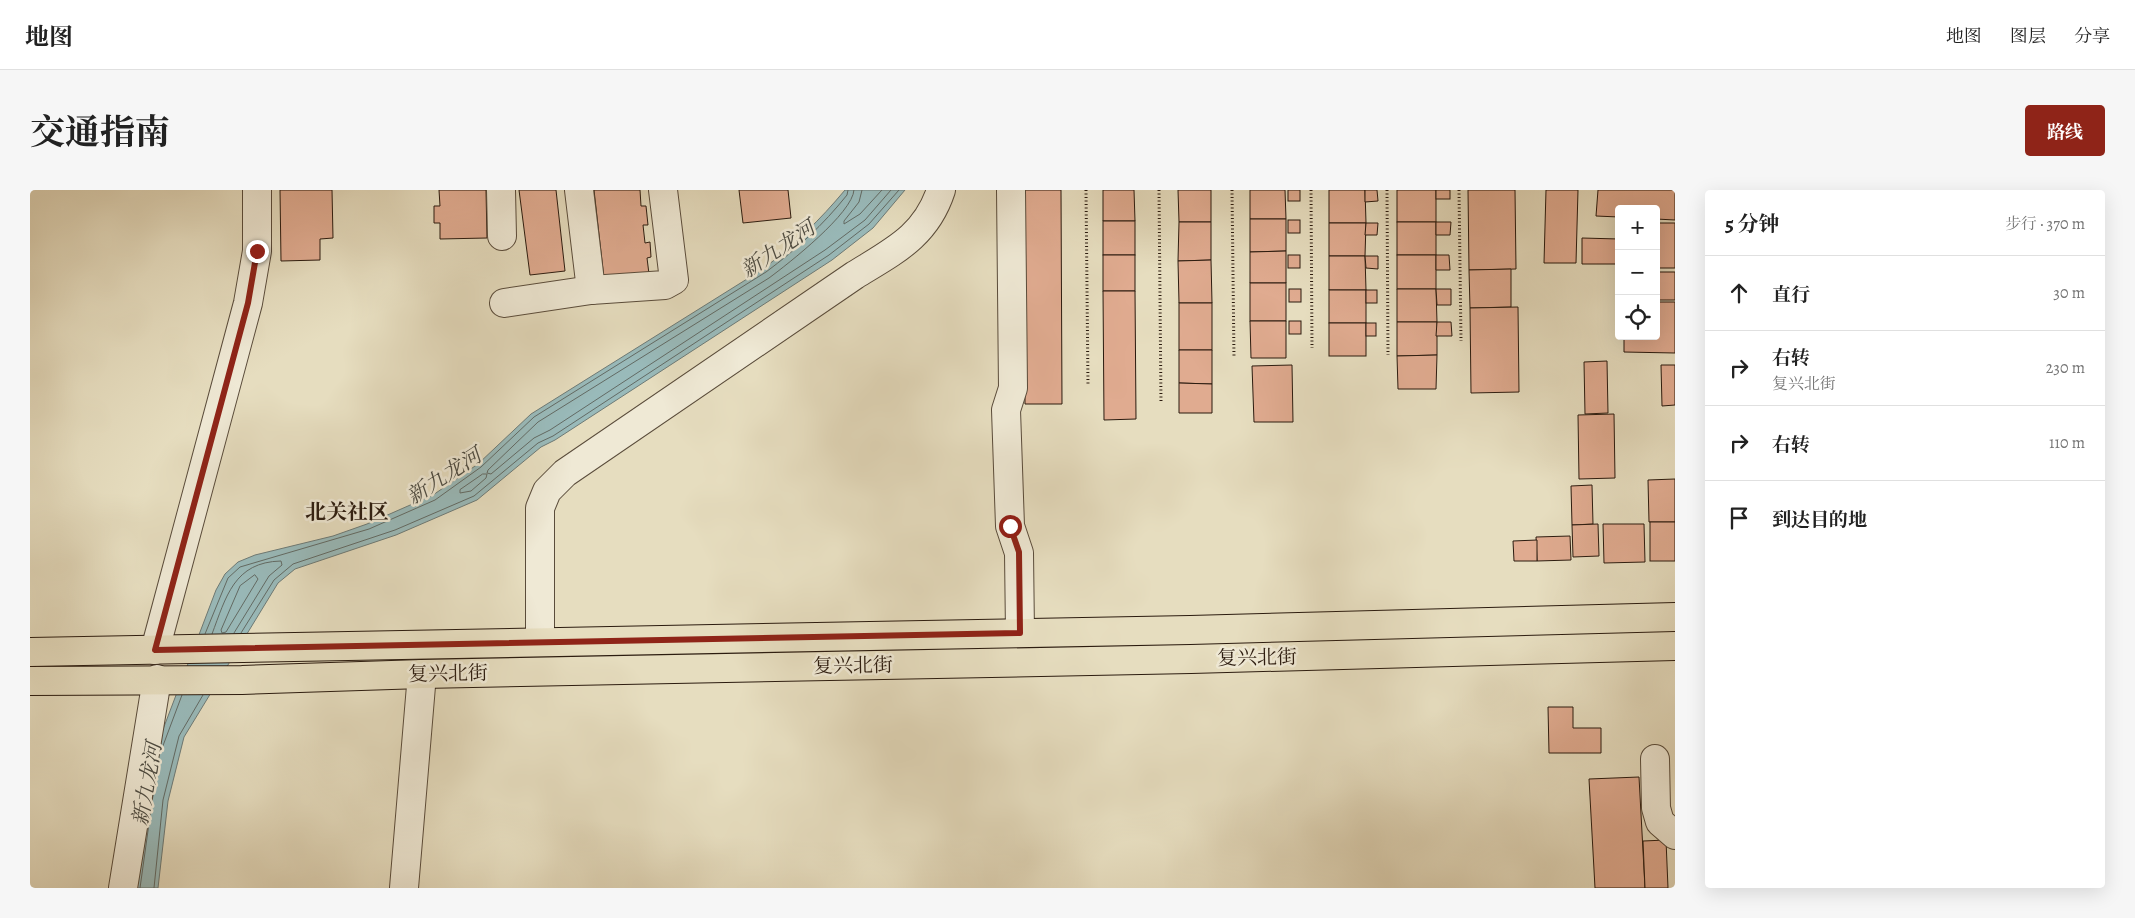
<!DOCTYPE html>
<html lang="zh">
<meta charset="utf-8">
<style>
body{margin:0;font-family:Alegreya,"Noto Serif SC",serif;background:#f6f6f6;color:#222}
.controls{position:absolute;right:15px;top:15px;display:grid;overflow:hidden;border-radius:5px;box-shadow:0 5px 20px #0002}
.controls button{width:45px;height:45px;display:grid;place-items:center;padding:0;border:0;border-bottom:1px solid #e0e0e0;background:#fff;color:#222;font:25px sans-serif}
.stop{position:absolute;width:15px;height:15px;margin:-11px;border:4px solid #8f2418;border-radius:50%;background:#fff}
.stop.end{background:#8f2418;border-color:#fff;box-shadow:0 1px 5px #0008}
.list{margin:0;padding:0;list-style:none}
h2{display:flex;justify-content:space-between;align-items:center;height:65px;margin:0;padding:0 20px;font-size:21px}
h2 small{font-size:16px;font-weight:400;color:#767676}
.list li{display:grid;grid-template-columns:32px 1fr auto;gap:15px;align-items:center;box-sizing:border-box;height:75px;padding:0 20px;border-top:1px solid #e0e0e0}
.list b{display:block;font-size:19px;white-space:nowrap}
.list p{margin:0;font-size:16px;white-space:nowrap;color:#767676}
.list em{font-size:16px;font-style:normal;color:#767676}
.icon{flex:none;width:28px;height:28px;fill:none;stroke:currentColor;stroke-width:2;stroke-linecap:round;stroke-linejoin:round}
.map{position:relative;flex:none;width:1645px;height:698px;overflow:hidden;border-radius:5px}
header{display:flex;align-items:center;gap:30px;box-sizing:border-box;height:70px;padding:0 25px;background:#fff;border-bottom:1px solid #e0e0e0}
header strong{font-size:24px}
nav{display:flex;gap:28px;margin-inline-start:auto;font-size:18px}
.intro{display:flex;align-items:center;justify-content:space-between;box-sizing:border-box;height:120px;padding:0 30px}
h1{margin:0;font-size:35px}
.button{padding:12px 22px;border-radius:5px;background:#8f2418;color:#fff;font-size:18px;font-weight:700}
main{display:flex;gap:30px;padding:0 30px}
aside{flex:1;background:#fff;border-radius:5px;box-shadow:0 5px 20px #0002}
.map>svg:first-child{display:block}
.water{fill:#99baba;stroke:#6d7a76}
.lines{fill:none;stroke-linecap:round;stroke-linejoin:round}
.shore{stroke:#626a64;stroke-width:1}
.building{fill:#e0ab90;stroke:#2b1b0f}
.minor-casing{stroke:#5a4c3b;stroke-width:30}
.major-casing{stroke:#2b1b0f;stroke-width:30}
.path{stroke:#2b1b0f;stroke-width:3;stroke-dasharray:1 2.5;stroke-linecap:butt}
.minor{stroke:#efe9d5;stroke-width:28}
.major{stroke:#e6ddbf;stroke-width:28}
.route{stroke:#8f2418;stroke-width:6}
.labels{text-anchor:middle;stroke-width:5;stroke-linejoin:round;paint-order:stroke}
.street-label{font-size:20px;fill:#2b1b0f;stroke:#efe9d5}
.water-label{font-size:21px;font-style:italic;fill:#4c4b42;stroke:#efe9d5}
.neighbourhood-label{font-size:21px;font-weight:bold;fill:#2b1b0f;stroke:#efe9d5}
</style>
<header>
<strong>地图</strong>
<nav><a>地图</a><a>图层</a><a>分享</a></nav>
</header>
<div class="intro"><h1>交通指南</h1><a class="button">路线</a></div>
<main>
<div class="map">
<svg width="1645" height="698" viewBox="0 0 1645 698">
<rect width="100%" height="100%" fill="#e6ddbf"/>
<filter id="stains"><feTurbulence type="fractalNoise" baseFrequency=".004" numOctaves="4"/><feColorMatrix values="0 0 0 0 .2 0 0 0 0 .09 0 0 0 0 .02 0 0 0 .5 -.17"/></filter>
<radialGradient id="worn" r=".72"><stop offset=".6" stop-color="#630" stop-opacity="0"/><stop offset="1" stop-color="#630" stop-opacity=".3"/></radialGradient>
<path class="water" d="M815,0H875L843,38L802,70L525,250L511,257L447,310L366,345L265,379L248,393L154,547L138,611L128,698H105L124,563L186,400L195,384L208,372L225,365L303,346L337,334L403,305L448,274L501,224L733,79C764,55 790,30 815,0Z"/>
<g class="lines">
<g class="shore">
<path d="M824,0C823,23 758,74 739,88L508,232L458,280L457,283L461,284L504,248L520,240L795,60L835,30L861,0"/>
<path d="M832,0L829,12L814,31V34L830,24L852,0"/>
<path d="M453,284H457L456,288L441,301L430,303V300Z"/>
<path d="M225,385L228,389L196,442L192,443L191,440L210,396Z"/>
<path d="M211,443L244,390L263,374L365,340L444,306L508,253L523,246L799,65L839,34L869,0"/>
<path d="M175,444L198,388L210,377L339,339L405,310L451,277L504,227L736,82C767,59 793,35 817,5L818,0"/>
<path d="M182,444C196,407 204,372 251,371L252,375L239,386L204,443"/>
<path d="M131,561L152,505"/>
<path d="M110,698L123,605"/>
<path d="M124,698L133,610L149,546L173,505"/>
</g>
</g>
<g class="building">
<path d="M250,0H302L303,48L290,49V70L251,71Z"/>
<path d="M409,0H456L457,48L410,49V33H404V16H410Z"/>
<path d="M489,0H526L535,81L500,85Z"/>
<path d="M564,0H610L611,16H616L618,35H613L615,53L620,52L621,67L617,68L619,84L574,89Z"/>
<path d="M709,0H758L761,28L713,33Z"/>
<path d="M993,0H1031L1032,214H995Z"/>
<path d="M1073,0H1104L1105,31H1073Z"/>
<path d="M1148,0H1181V32H1149Z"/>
<path d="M1220,0H1255L1256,29H1220Z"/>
<rect x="1258" y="0" width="12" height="11"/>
<path d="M1299,0H1335L1336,33H1299Z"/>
<path d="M1335,0H1347L1348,11L1335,12Z"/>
<rect x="1367" y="0" width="39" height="32"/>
<rect x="1406" y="0" width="14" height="9"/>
<path d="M1438,0H1485L1486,79L1439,80Z"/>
<path d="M1516,0H1548L1546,73H1514Z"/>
<path d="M1568,0H1645V30L1626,29V19H1589V27L1566,26Z"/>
<path d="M1220,29H1256V61L1220,62Z"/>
<rect x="1258" y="30" width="12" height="13"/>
<rect x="1073" y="31" width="32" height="34"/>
<path d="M1149,32H1181V70L1148,71Z"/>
<rect x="1367" y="32" width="39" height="33"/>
<path d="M1406,32H1421L1420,45H1406Z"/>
<path d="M1299,33H1336L1335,66H1299Z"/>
<path d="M1336,33H1348L1347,45H1335Z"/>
<rect x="1626" y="33" width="19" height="45"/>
<path d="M1552,48L1589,49V74H1552Z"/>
<path d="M1256,61V93H1220V62Z"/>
<rect x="1073" y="65" width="32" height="36"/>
<rect x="1258" y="65" width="12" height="13"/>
<rect x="1367" y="65" width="39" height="34"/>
<path d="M1406,65H1419L1420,80H1406Z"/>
<path d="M1299,66H1335L1336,100H1299Z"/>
<path d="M1335,66H1348V79L1336,78Z"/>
<path d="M1181,70L1182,113H1149L1148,71Z"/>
<path d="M1481,79V117L1440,118L1439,80Z"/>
<rect x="1626" y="82" width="19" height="28"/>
<rect x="1220" y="93" width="36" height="38"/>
<rect x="1259" y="99" width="12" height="13"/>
<path d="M1367,99H1406L1407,132H1367Z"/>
<path d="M1406,99H1421V115H1407Z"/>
<rect x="1299" y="100" width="37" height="33"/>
<rect x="1336" y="100" width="11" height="13"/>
<path d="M1073,101H1105L1106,229L1074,230Z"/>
<path d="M1626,112H1645V163L1594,162V148L1626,146Z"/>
<rect x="1149" y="113" width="33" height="47"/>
<path d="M1488,117L1489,202L1441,203L1440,118Z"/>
<path d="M1220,131H1256V168H1221Z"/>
<rect x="1259" y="131" width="12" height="13"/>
<path d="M1367,132H1407V165L1367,166Z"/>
<path d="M1407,132H1421L1422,146H1406Z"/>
<rect x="1299" y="133" width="37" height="33"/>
<rect x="1336" y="133" width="10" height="13"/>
<path d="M1149,160H1182V194L1149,193Z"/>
<path d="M1407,165L1406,199H1368L1367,166Z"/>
<path d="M1577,171L1578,223L1555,224L1554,172Z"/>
<path d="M1262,175L1263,232H1224L1222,176Z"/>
<path d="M1631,175H1645V215L1632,216Z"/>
<path d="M1149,193L1182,194V223H1149Z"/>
<path d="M1584,224L1585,288L1549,289L1548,225Z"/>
<path d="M1645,289V332H1619L1618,290Z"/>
<path d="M1562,295L1563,334L1542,335L1541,296Z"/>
<rect x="1620" y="332" width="25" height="39"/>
<path d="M1568,334L1569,366L1543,367L1542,335Z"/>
<path d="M1573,334H1614L1615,372L1574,373Z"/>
<path d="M1540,346L1541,370L1507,371L1506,347Z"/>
<path d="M1507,350V371H1484L1483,351Z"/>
<path d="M1518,517H1543V538H1571V563H1519Z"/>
<path d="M1609,587L1615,698H1565L1559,589Z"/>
<path d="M1636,650L1638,698H1615L1613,651Z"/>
</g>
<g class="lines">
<g class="minor-casing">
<g id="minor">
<path d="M471,0L472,46"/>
<path d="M549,0L561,100"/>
<path d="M981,0L983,198L976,220L980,336L989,363L990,443"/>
<path d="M474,113L561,100L635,95L644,90L633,0"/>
<path d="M510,452V318L517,301L535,283L825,85C864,61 896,46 911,0"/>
<path d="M125,460L218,113L227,61V0"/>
<path d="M1625,569L1626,618L1630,632L1645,645"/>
<path d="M93,698L127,489"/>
<path d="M374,698L392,484"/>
</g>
</g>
<g class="major-casing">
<g id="major">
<path d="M0,462L1160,440L1645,427"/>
<path d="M0,491L212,490L392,484L1161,469L1645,456"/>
</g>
</g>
<g class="path">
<path d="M1056,0L1058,196"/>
<path d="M1129,0L1131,212"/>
<path d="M1202,0L1204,168"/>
<path d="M1281,0L1282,158"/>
<path d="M1357,0L1358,165"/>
<path d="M1429,0L1431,151"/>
</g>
<use href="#minor" class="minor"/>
<use href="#major" class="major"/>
</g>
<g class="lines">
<path class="route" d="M227,61L218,113L125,460L990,443L989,362L980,336"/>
</g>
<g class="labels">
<g class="street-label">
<text transform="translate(1227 467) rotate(-1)" y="7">复兴北街</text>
<text transform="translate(823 475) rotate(-1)" y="7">复兴北街</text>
<text transform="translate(418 483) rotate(-1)" y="7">复兴北街</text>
</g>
<g class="water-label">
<text transform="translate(748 59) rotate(-34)" y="7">新九龙河</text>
<text transform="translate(414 286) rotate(-33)" y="7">新九龙河</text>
<text transform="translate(117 594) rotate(-80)" y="7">新九龙河</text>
</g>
<g class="neighbourhood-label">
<text x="317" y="329">北关社区</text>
</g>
</g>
<rect width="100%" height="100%" filter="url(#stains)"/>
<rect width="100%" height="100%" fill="url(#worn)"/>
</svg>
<div class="controls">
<button>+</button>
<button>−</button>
<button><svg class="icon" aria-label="locate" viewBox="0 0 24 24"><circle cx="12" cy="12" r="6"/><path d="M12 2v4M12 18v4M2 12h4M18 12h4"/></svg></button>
</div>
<div class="stop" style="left:980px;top:336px"></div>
<div class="stop end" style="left:227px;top:61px"></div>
</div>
<aside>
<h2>5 分钟<small>步行 · 370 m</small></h2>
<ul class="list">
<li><svg class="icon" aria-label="ahead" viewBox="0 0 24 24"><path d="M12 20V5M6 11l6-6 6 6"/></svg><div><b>直行</b></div><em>30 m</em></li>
<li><svg class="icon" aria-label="right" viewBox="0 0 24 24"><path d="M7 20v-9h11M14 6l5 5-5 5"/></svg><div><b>右转</b><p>复兴北街</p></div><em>230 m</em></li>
<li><svg class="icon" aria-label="right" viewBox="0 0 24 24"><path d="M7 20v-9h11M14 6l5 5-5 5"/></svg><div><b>右转</b></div><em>110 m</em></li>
<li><svg class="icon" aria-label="arrive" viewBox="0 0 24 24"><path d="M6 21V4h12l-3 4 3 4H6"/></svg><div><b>到达目的地</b></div></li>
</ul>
</aside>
</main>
